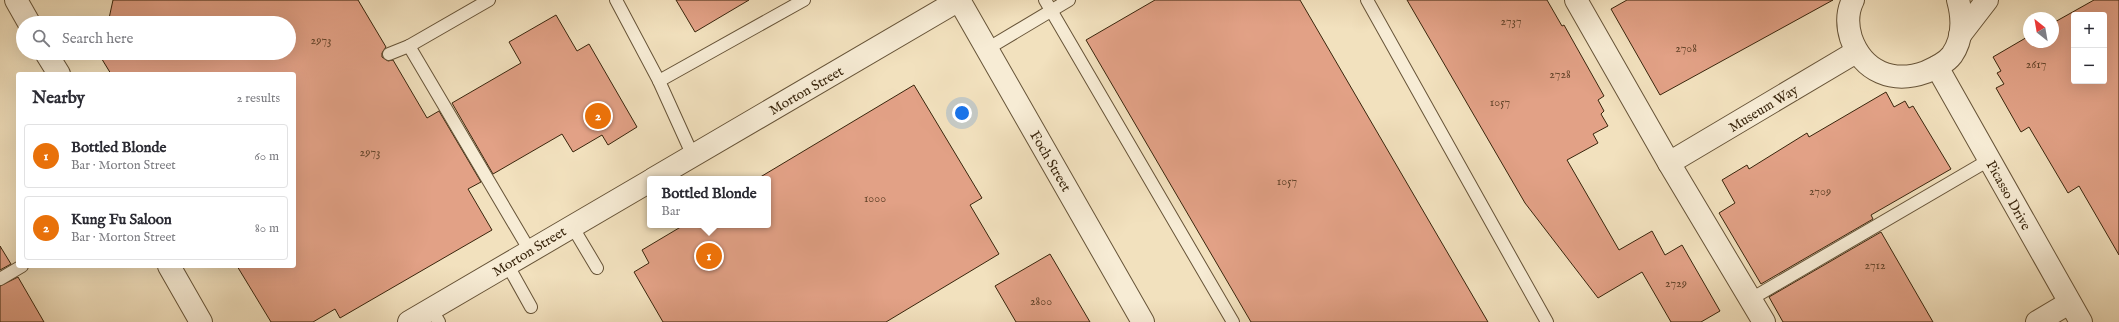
<!DOCTYPE html>
<meta charset="utf-8">
<style>
body{margin:0;font-family:"IM FELL English",serif;background:#f7f7f7;color:#2b2b33}
.controls{position:absolute;right:12px;top:12px;display:grid;overflow:hidden;border-radius:4px;box-shadow:0 4px 16px #0002}
.controls button{width:36px;height:36px;display:grid;place-items:center;padding:0;border:0;border-bottom:1px solid #e1e1e2;background:#fff;color:#2b2b33;font:20px sans-serif}
.compass{position:absolute;left:2023px;top:12px;width:36px;height:36px;border-radius:50%;background:#fff;box-shadow:0 4px 16px #0002;rotate:329deg}
.you{position:absolute;left:962px;top:113px;width:14px;height:14px;margin:-10px;border:3px solid #fff;border-radius:50%;background:#1a73e8;box-shadow:0 0 0 6px #1a73e833}
.badge{display:grid;place-items:center;width:26px;height:26px;border-radius:50%;background:#8f2418;color:#fff;font-size:13px;font-weight:700}
.pin{position:absolute;translate:-50% -50%;border:2px solid #fff;box-shadow:0 1px 4px #0006}
.popup{position:absolute;left:647px;top:176px;width:124px;height:52px;box-sizing:border-box;display:grid;place-content:center;border-radius:4px;background:#fff;filter:drop-shadow(0 1px 3px #0005);font-size:13px;white-space:nowrap;color:#7c7c81}
.popup b{font-size:15px;color:#2b2b33}
.popup::after{content:'';position:absolute;left:50%;top:100%;margin-left:-8px;border:8px solid transparent;border-top-color:#fff}
.list{margin:0;padding:0;list-style:none}
h2{display:flex;justify-content:space-between;align-items:center;height:52px;margin:0;padding:0 16px;font-size:17px}
h2 small{font-size:13px;font-weight:400;color:#7c7c81}
.list li{display:grid;grid-template-columns:26px 1fr auto;gap:12px;align-items:center;box-sizing:border-box;height:64px;margin:0 8px 8px;padding:0 8px;border:1px solid #e1e1e2;border-radius:4px}
.list b{display:block;font-size:15px;white-space:nowrap}
.list p{margin:0;font-size:13px;white-space:nowrap;color:#7c7c81}
.list em{font-size:13px;font-style:normal;color:#7c7c81}
.icon{flex:none;width:22px;height:22px;fill:none;stroke:currentColor;stroke-width:2;stroke-linecap:round;stroke-linejoin:round}
.map{position:relative;flex:none;width:2119px;height:322px;overflow:hidden}
.search{position:absolute;background:#fff;box-shadow:0 4px 16px #0002;left:16px;top:16px;width:280px;height:44px;display:flex;align-items:center;gap:10px;box-sizing:border-box;padding:0 14px;border-radius:22px;color:#7c7c81;font-size:15px}
.panel{position:absolute;background:#fff;box-shadow:0 4px 16px #0002;left:16px;top:72px;width:280px;height:196px;border-radius:4px}
.map>svg:first-child{display:block}
.building{fill:#e2a186;stroke:#39250c;fill-rule:evenodd}
.lines{fill:none;stroke-linecap:round;stroke-linejoin:round}
.lane-casing{stroke:#675438;stroke-width:14}
.street-casing{stroke:#675438;stroke-width:24}
.lane{stroke:#f7ecd5;stroke-width:12}
.street{stroke:#f7ecd5;stroke-width:22}
.labels{text-anchor:middle;stroke-width:3;stroke-linejoin:round;paint-order:stroke}
.number-label{font-size:12px;fill:#63442a}
.street-label{font-size:14px;fill:#39250c;stroke:#f7ecd5}
</style>
<div class="map">
<svg width="2119" height="322" viewBox="0 0 2119 322">
<rect width="100%" height="100%" fill="#f2e1be"/>
<filter id="stains"><feTurbulence type="fractalNoise" baseFrequency=".005" numOctaves="4"/><feColorMatrix values="0 0 0 0 .2 0 0 0 0 .09 0 0 0 0 .02 0 0 0 .5 -.17"/></filter>
<radialGradient id="worn" r=".72"><stop offset=".6" stop-color="#630" stop-opacity="0"/><stop offset="1" stop-color="#630" stop-opacity=".3"/></radialGradient>
<g class="building">
<path d="M113,0H358L386,47L382,53V57L388,61L393,60L427,118L439,111L481,182L468,189L492,230L340,318L335,309L313,322H271L237,266H294V74H111L100,56L101,53H289V23H108Z"/>
<path d="M676,0H749L695,32Z"/>
<path d="M1155,0H1300L1488,322H1251L1086,40Z"/>
<path d="M1407,0H1547L1562,26L1564,25L1604,96L1598,100L1604,111L1601,114L1608,126L1593,134L1598,143L1567,160L1619,250L1652,231L1665,255L1682,245L1720,311L1701,322H1671L1642,272L1598,298L1525,203Z"/>
<path d="M1627,0H1833L1660,95L1611,9Z"/>
<path d="M2094,0H2119V255L2079,186L2068,193L2029,127L2021,132L1996,88L2004,84L1997,73L2001,71L1993,57L2029,36V42H2053V23ZM2074,15H2104V81H2074Z"/>
<path d="M556,15L577,51L589,44L637,127L608,145L602,135L573,152L562,134L493,174L452,103L521,63L509,42Z"/>
<path d="M914,85L982,198L970,205L999,254L886,322H663L634,272L649,263L642,250L684,225H768V179H757Z"/>
<path d="M1886,92L1894,107L1905,101L1909,108L1913,106L1951,169L1871,215L1873,219L1761,284L1719,213L1735,203L1722,180L1747,165L1749,169L1807,133L1809,137Z"/>
<path d="M1881,232L1933,322H1783L1769,297Z"/>
<path d="M0,246L11,264L0,270Z"/>
<path d="M1050,254L1090,322H1016L995,286Z"/>
<path d="M18,277L44,322H0V286Z"/>
</g>
<g class="lines">
<g class="lane-casing">
<g id="lane">
<path d="M616,0L659,81L693,156"/>
<path d="M1045,0L1233,322"/>
<path d="M1367,0L1547,322"/>
<path d="M409,46L530,251"/>
<path d="M987,49L1069,0"/>
<path d="M389,54L409,46L489,0"/>
<path d="M659,81L804,0"/>
<path d="M572,226L597,268"/>
<path d="M507,264L531,307"/>
<path d="M0,279L22,266"/>
<path d="M1751,299L1989,160"/>
<path d="M431,309L439,322"/>
</g>
</g>
<g class="street-casing">
<g id="street">
<path d="M16,0L29,23"/>
<path d="M959,0L1143,322"/>
<path d="M1576,0L1669,163L1764,322"/>
<path d="M1853,0C1847,12 1847,25 1851,38C1863,72 1893,84 1926,72C1935,68 1946,63 1952,55C1963,39 1963,18 1958,0"/>
<path d="M1960,35L1987,0"/>
<path d="M46,53L59,74"/>
<path d="M1937,67L2081,322"/>
<path d="M1669,163L1856,52"/>
<path d="M653,179L959,0"/>
<path d="M169,266L201,322"/>
<path d="M409,322L650,181"/>
<path d="M2037,322L2069,303"/>
</g>
</g>
<use href="#lane" class="lane"/>
<use href="#street" class="street"/>
</g>
<g class="labels">
<g class="number-label">
<text x="1511" y="25">2737</text>
<text x="321" y="44">2973</text>
<text x="1686" y="52">2708</text>
<text x="2036" y="68">2617</text>
<text x="1560" y="78">2728</text>
<text x="1500" y="106">1057</text>
<text x="370" y="156">2973</text>
<text x="1287" y="185">1057</text>
<text x="1820" y="195">2709</text>
<text x="875" y="202">1000</text>
<text x="1875" y="269">2712</text>
<text x="1676" y="287">2729</text>
<text x="1041" y="305">2800</text>
</g>
<g class="street-label">
<text transform="translate(806 90) rotate(-30)" y="5">Morton Street</text>
<text transform="translate(1763 108) rotate(-31)" y="5">Museum Way</text>
<text transform="translate(1051 161) rotate(60)" y="5">Foch Street</text>
<text transform="translate(2009 195) rotate(61)" y="5">Picasso Drive</text>
<text transform="translate(529 251) rotate(-31)" y="5">Morton Street</text>
</g>
</g>
<rect width="100%" height="100%" filter="url(#stains)"/>
<rect width="100%" height="100%" fill="url(#worn)"/>
</svg>
<div class="controls">
<button>+</button>
<button>−</button>
</div>
<svg class="compass" viewBox="-18 -18 36 36"><path d="M0-13l5 13h-10z" fill="#e53935"/><path d="M0 13l5-13h-10z" fill="#7c7c81"/></svg>
<div class="you"></div>
<div class="pin badge" style="left:709px;top:256px;background:#e8710a">1</div>
<div class="popup"><b>Bottled Blonde</b>Bar</div>
<div class="pin badge" style="left:598px;top:116px;background:#e8710a">2</div>
<div class="search"><svg class="icon" aria-label="search" viewBox="0 0 24 24"><circle cx="10" cy="10" r="6"/><path d="M15 15l6 6"/></svg>Search here</div>
<section class="panel">
<h2>Nearby<small>2 results</small></h2>
<ul class="list">
<li><span class="badge" style="background:#e8710a">1</span><div><b>Bottled Blonde</b><p>Bar · Morton Street</p></div><em>60 m</em></li>
<li><span class="badge" style="background:#e8710a">2</span><div><b>Kung Fu Saloon</b><p>Bar · Morton Street</p></div><em>80 m</em></li>
</ul>
</section>
</div>
